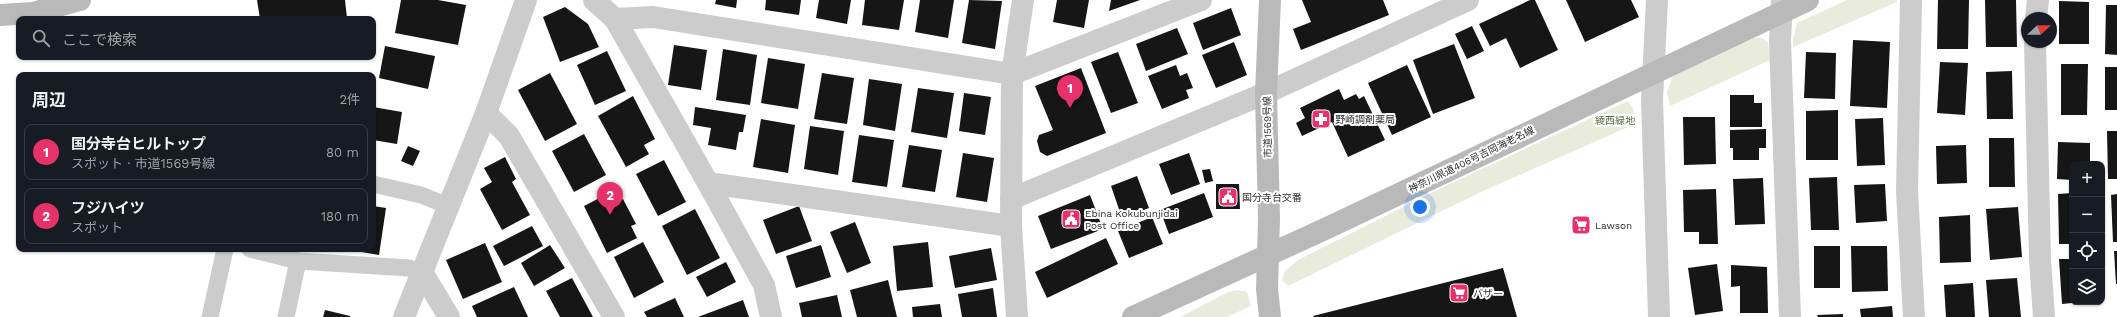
<!DOCTYPE html>
<html lang="ja">
<meta charset="utf-8">
<style>
body{margin:0;font-family:"Work Sans","Noto Sans JP",sans-serif;background:#20242c;color:#f1f3f6}
.controls{position:absolute;right:12px;bottom:12px;display:grid;overflow:hidden;border-radius:8px;box-shadow:0 1px 3px #0004}
.controls button{width:36px;height:36px;display:grid;place-items:center;padding:0;border:0;border-bottom:1px solid #363941;background:#171b24;color:#f1f3f6;font:20px sans-serif}
.compass{position:absolute;left:2021px;top:12px;width:36px;height:36px;border-radius:50%;background:#171b24;box-shadow:0 1px 3px #0004;rotate:69deg}
.you{position:absolute;left:1420px;top:207px;width:14px;height:14px;margin:-10px;border:3px solid #fff;border-radius:50%;background:#1a73e8;box-shadow:0 0 0 6px #1a73e833}
.badge{display:grid;place-items:center;width:26px;height:26px;border-radius:50%;background:#e6316a;color:#fff;font-size:13px;font-weight:700}
.pin{position:absolute;translate:-50% -33px;filter:drop-shadow(0 1px 2px #0008)}
.pin::after{content:'';position:absolute;top:21px;width:14px;height:12px;background:inherit;clip-path:polygon(0 0,100% 0,50% 100%)}
.list{margin:0;padding:0;list-style:none}
h2{display:flex;justify-content:space-between;align-items:center;height:52px;margin:0;padding:0 16px;font-size:17px}
h2 small{font-size:13px;font-weight:400;color:#9ea1a6}
.list li{display:grid;grid-template-columns:26px 1fr auto;gap:12px;align-items:center;box-sizing:border-box;height:56px;margin:0 8px 8px;padding:0 8px;border:1px solid #363941;border-radius:8px}
.list b{display:block;font-size:15px;white-space:nowrap}
.list p{margin:0;font-size:13px;white-space:nowrap;color:#9ea1a6}
.list em{font-size:13px;font-style:normal;color:#9ea1a6}
.icon{flex:none;width:22px;height:22px;fill:none;stroke:currentColor;stroke-width:2;stroke-linecap:round;stroke-linejoin:round}
.map{position:relative;flex:none;width:2117px;height:317px;overflow:hidden}
.search{position:absolute;background:#171b24;box-shadow:0 1px 3px #0004;left:16px;top:16px;width:360px;height:44px;display:flex;align-items:center;gap:10px;box-sizing:border-box;padding:0 14px;border-radius:8px;color:#9ea1a6;font-size:15px}
.panel{position:absolute;background:#171b24;box-shadow:0 1px 3px #0004;left:16px;top:72px;width:360px;height:180px;border-radius:8px}
.map>svg:first-child{display:block}
.green{fill:#e9ecdd}
.building{fill:#161616}
.lines{fill:none;stroke-linecap:round;stroke-linejoin:round}
.lane{stroke:#ccc;stroke-width:17}
.street{stroke:#ccc;stroke-width:22}
.secondary{stroke:#b9b9b9;stroke-width:22}
.labels{text-anchor:middle;stroke-width:4;stroke-linejoin:round;paint-order:stroke}
.poi-label{font-size:10px;fill:#2f2f2f;stroke:#fff;text-anchor:start}
.park-label{font-size:10px;fill:#5d6b3c;stroke:#fff}
.street-label{font-size:10px;fill:#2f2f2f;stroke:#fff}
</style>
<div class="map">
<svg width="2117" height="317" viewBox="0 0 2117 317">
<rect width="100%" height="100%" fill="#fff"/>
<g class="green">
<path d="M1847,0H1897V2L1793,47V39L1797,23Z"/>
<path d="M1754,38H1762L1768,42L1770,60L1670,106L1667,92L1673,76Z"/>
<path d="M1628,101L1633,108L1635,124L1481,192L1288,286L1282,280L1285,271L1298,260L1445,186Z"/>
<path d="M1237,290L1247,292L1251,306L1227,317H1180L1228,292Z"/>
</g>
<g class="building">
<path d="M257,0H345L347,18L260,19Z"/>
<path d="M401,0H438L466,5L458,45L395,33Z"/>
<path d="M716,0H737L736,8L715,4Z"/>
<path d="M766,0H801L799,15L765,10Z"/>
<path d="M819,0H851L847,24L816,18Z"/>
<path d="M865,0H904L899,30L862,25Z"/>
<path d="M920,0H954L948,38L915,32Z"/>
<path d="M969,0L1002,1L995,49L962,43Z"/>
<path d="M1057,0H1089L1084,28L1053,22Z"/>
<path d="M1111,0H1140L1109,11Z"/>
<path d="M1302,0H1383L1389,15L1301,50L1293,29L1311,22Z"/>
<path d="M1530,0H1535L1558,50L1520,68L1506,38L1490,46L1479,24Z"/>
<path d="M1566,0H1631L1639,17L1585,42Z"/>
<path d="M1938,0H1969L1968,49H1937Z"/>
<path d="M1985,0H2016L2017,47H1986Z"/>
<path d="M2059,1L2089,2V44H2059Z"/>
<path d="M2106,5H2117V55L2105,54Z"/>
<path d="M565,7L588,24L599,47L560,62L543,17Z"/>
<path d="M1231,8L1241,35L1203,50L1193,23Z"/>
<path d="M1472,26L1484,51L1467,59L1455,34Z"/>
<path d="M1177,28L1188,54L1146,71L1136,44Z"/>
<path d="M1853,40L1890,42L1887,108L1850,106Z"/>
<path d="M1234,42L1247,75L1216,88L1202,55Z"/>
<path d="M1454,44L1475,98L1433,114L1413,60Z"/>
<path d="M674,45L707,50L701,90L668,85Z"/>
<path d="M385,46L435,56L428,89L379,78Z"/>
<path d="M723,49L757,55L750,105L716,100Z"/>
<path d="M607,51L626,91L595,105L577,65Z"/>
<path d="M1118,52L1138,103L1111,113L1091,62Z"/>
<path d="M1806,52L1836,53L1835,99L1804,98Z"/>
<path d="M768,58L805,64L798,109L761,103Z"/>
<path d="M1940,62L1968,63L1965,115L1937,113Z"/>
<path d="M2061,64H2088L2087,115H2061Z"/>
<path d="M1176,65L1180,76L1187,73L1193,88L1186,90L1189,98L1162,109L1148,76Z"/>
<path d="M1407,65L1431,117L1392,135L1368,83Z"/>
<rect x="2105" y="67" width="12" height="43"/>
<path d="M1081,68L1106,133L1047,156L1040,152L1037,141L1039,135L1053,130L1035,86Z"/>
<path d="M2012,71L2013,119H1987L1986,72Z"/>
<path d="M550,73L577,124L545,141L518,90Z"/>
<path d="M822,73L854,78L847,124L814,119Z"/>
<path d="M869,79L902,84L895,131L863,125Z"/>
<path d="M918,88L954,93L947,138L911,132Z"/>
<path d="M1339,89L1344,100L1356,94L1359,99L1364,96L1385,140L1348,157L1332,122L1302,136L1296,123L1305,118L1300,108Z"/>
<path d="M964,93L991,97L985,135L959,131Z"/>
<path d="M1730,95H1754V103H1762V127H1730Z"/>
<path d="M633,96L655,139L644,145L649,154L626,167L598,116Z"/>
<path d="M373,107L402,112L397,144L373,140Z"/>
<path d="M695,107L746,115L743,132H739L736,150L708,145L711,128L693,125Z"/>
<path d="M1838,110V160H1806V111Z"/>
<path d="M1683,117H1715L1716,164L1684,165Z"/>
<path d="M1883,118L1885,165L1857,166L1855,119Z"/>
<path d="M761,119L795,125L788,173L753,167Z"/>
<path d="M810,126L844,131L838,175L804,169Z"/>
<path d="M1766,129V148H1759V160H1733V148H1730V130Z"/>
<path d="M2107,131H2117V179H2108Z"/>
<path d="M584,134L606,175L574,192L552,151Z"/>
<path d="M859,135L894,140L887,187L852,182Z"/>
<path d="M1989,138H2014L2015,187H1989Z"/>
<path d="M2058,142L2090,143V164H2072V180L2057,179Z"/>
<path d="M909,145L942,150L935,192L902,187Z"/>
<path d="M1966,145L1967,183L1937,184L1936,146Z"/>
<path d="M408,146L420,151L413,166L401,161Z"/>
<path d="M963,153L994,158L987,202L956,197Z"/>
<path d="M1189,153L1200,184L1171,195L1159,164Z"/>
<path d="M505,157L516,179L512,182L530,215L502,230L480,189L492,182L484,168Z"/>
<path d="M664,160L686,202L658,216L636,174Z"/>
<path d="M1210,169L1213,181L1205,183L1202,170Z"/>
<path d="M1137,176L1149,208L1122,218L1111,186Z"/>
<path d="M1837,177L1839,230H1811L1809,178Z"/>
<path d="M1763,178L1765,224L1735,225L1733,179Z"/>
<path d="M1216,184H1239L1240,209H1216Z"/>
<path d="M1885,184L1887,221L1856,223L1854,185Z"/>
<path d="M1716,189L1718,244H1699V232H1684L1683,190Z"/>
<path d="M613,191L618,202L623,199L636,224L631,226L637,238L607,253L584,206Z"/>
<path d="M1204,193L1213,217L1169,234L1160,210Z"/>
<path d="M2072,193V244H2059L2058,194Z"/>
<path d="M2117,194V242H2113L2111,195Z"/>
<path d="M1090,195L1103,229L1051,249L1038,216Z"/>
<path d="M373,206L386,208L379,255L350,250L373,249Z"/>
<path d="M799,206L812,241L776,254L763,220Z"/>
<path d="M2018,207L2022,257L1990,260L1986,209Z"/>
<path d="M695,209L720,258L687,275L662,226Z"/>
<path d="M1970,215L1971,262L1940,263L1939,217Z"/>
<path d="M1152,217L1163,244L1129,258L1118,231Z"/>
<path d="M855,222L871,263L847,273L830,232Z"/>
<path d="M532,226L543,246L504,266L493,246Z"/>
<path d="M1106,238L1118,264L1047,298L1035,272Z"/>
<path d="M643,242L664,282L634,298L614,257Z"/>
<path d="M928,242L933,287L897,291L893,246Z"/>
<path d="M485,243L502,282L463,299L446,260Z"/>
<path d="M550,245L565,268L534,286L521,263Z"/>
<path d="M821,245L831,277L796,288L786,256Z"/>
<rect x="1814" y="246" width="26" height="42"/>
<path d="M1851,246H1887L1888,291L1852,292Z"/>
<path d="M991,248L997,280L955,288L949,256Z"/>
<path d="M2114,251H2117V284H2116Z"/>
<path d="M2059,259H2072V303L2062,304Z"/>
<path d="M726,262L736,282L707,297L696,277Z"/>
<path d="M1717,264L1723,311L1695,315L1688,268Z"/>
<path d="M1731,265L1767,267L1768,313H1740V286L1731,287Z"/>
<path d="M1503,268L1517,317H1314L1313,316Z"/>
<path d="M572,278L593,317H560L546,291Z"/>
<path d="M2017,278L2021,317H1989L1986,280Z"/>
<path d="M888,280L897,317H857L850,290Z"/>
<path d="M1973,283L1975,317H1946L1944,285Z"/>
<path d="M514,287L528,317H477L472,306Z"/>
<path d="M993,288L997,317H962L958,294Z"/>
<path d="M837,295L842,317H802L799,303Z"/>
<path d="M675,298L684,317H647L644,312Z"/>
<path d="M743,300L749,317H698Z"/>
<path d="M940,304L942,317H913L912,307Z"/>
<path d="M1892,306L1893,317H1861L1860,309Z"/>
<path d="M325,310L350,316V317H323Z"/>
<path d="M1843,314V317H1818L1817,315Z"/>
</g>
<g class="lines">
<g class="lane">
<path d="M373,184L421,195L448,206"/>
<path d="M250,249L298,261L409,268L422,272"/>
<path d="M210,317L225,249"/>
<path d="M286,317L298,261"/>
</g>
<g class="street">
<path d="M594,0L615,19L708,183L764,285L771,317"/>
<path d="M1657,0L1652,100L1659,317"/>
<path d="M1782,0L1780,41L1790,317"/>
<path d="M1911,0L1907,191L1914,317"/>
<path d="M2036,18L2038,0"/>
<path d="M615,19L653,17L1012,74L1201,0"/>
<path d="M2035,42L2040,259L2044,317"/>
<path d="M486,113L509,136L614,317"/>
<path d="M708,183L1011,226"/>
<path d="M1011,199L1266,93L1468,0"/>
<path d="M422,272L449,317"/>
<path d="M404,317L486,113L526,0"/>
<path d="M1017,317L1011,226L1012,74L1023,0"/>
</g>
<g class="secondary">
<path d="M0,15L33,13L80,0"/>
<path d="M1133,317L1325,229L1808,0"/>
<path d="M1270,317L1267,289L1269,218L1266,93L1270,0"/>
</g>
</g>
<defs>
<g id="pharmacy-square" transform="scale(1)"><rect x="-9" y="-9" width="18" height="18" rx="4" fill="#e6316a" stroke="#fff"/><path d="M-2-6h4v4h4v4h-4v4h-4v-4h-4v-4h4Z" fill="#fff"/></g>
<g id="civic-square" transform="scale(1)"><rect x="-9" y="-9" width="18" height="18" rx="4" fill="#e6316a" stroke="#fff"/><path d="M-.6-6.5H3V-4.5H.6V-3L4-1V1h2V6H-6V1h2V-1L-.6-3ZM-1.2 2.5V6h2.4V2.5Z" fill="#fff"/></g>
<g id="supermarket-square" transform="scale(1)"><rect x="-9" y="-9" width="18" height="18" rx="4" fill="#e6316a" stroke="#fff"/><path d="M-6-5.5h2.5l.6 2H6L4.5 2H-2.5L-4.4-4H-6ZM-1.5 3.2a1.3 1.3 0 1 0 .1 0ZM3 3.2a1.3 1.3 0 1 0 .1 0Z" fill="#fff"/></g>
</defs>
<g fill-rule="evenodd">
<use href="#pharmacy-square" x="1321" y="119"/>
<use href="#civic-square" x="1228" y="197"/>
<use href="#civic-square" x="1071" y="219"/>
<use href="#supermarket-square" x="1581" y="225"/>
<use href="#supermarket-square" x="1459" y="293"/>
</g>
<g class="labels">
<g class="poi-label">
<text x="1335" y="123">野崎調剤薬局</text>
<text x="1242" y="201">国分寺台交番</text>
<text x="1085" y="217">Ebina Kokubunjidai<tspan x="1085" dy="12">Post Office</tspan></text>
<text x="1595" y="229">Lawson</text>
<text x="1473" y="297">バザー</text>
</g>
<g class="park-label">
<text x="1615" y="124">綾西緑地</text>
</g>
<g class="street-label">
<text transform="translate(1267 127) rotate(-91)" y="4">市道1569号線</text>
<text transform="translate(1471 159) rotate(-26)" y="4">神奈川県道406号吉岡海老名線</text>
</g>
</g>
</svg>
<div class="controls">
<button>+</button>
<button>−</button>
<button><svg class="icon" aria-label="locate" viewBox="0 0 24 24"><circle cx="12" cy="12" r="6"/><path d="M12 2v4M12 18v4M2 12h4M18 12h4"/></svg></button>
<button><svg class="icon" aria-label="layers" viewBox="0 0 24 24"><path d="M12 4l9 5-9 5-9-5zM3 14l9 5 9-5"/></svg></button>
</div>
<svg class="compass" viewBox="-18 -18 36 36"><path d="M0-13l5 13h-10z" fill="#e53935"/><path d="M0 13l5-13h-10z" fill="#9ea1a6"/></svg>
<div class="you"></div>
<div class="pin badge" style="left:1070px;top:108px">1</div>
<div class="pin badge" style="left:610px;top:215px">2</div>
<div class="search"><svg class="icon" aria-label="search" viewBox="0 0 24 24"><circle cx="10" cy="10" r="6"/><path d="M15 15l6 6"/></svg>ここで検索</div>
<section class="panel">
<h2>周辺<small>2件</small></h2>
<ul class="list">
<li><span class="badge">1</span><div><b>国分寺台ヒルトップ</b><p>スポット · 市道1569号線</p></div><em>80 m</em></li>
<li><span class="badge">2</span><div><b>フジハイツ</b><p>スポット</p></div><em>180 m</em></li>
</ul>
</section>
</div>
